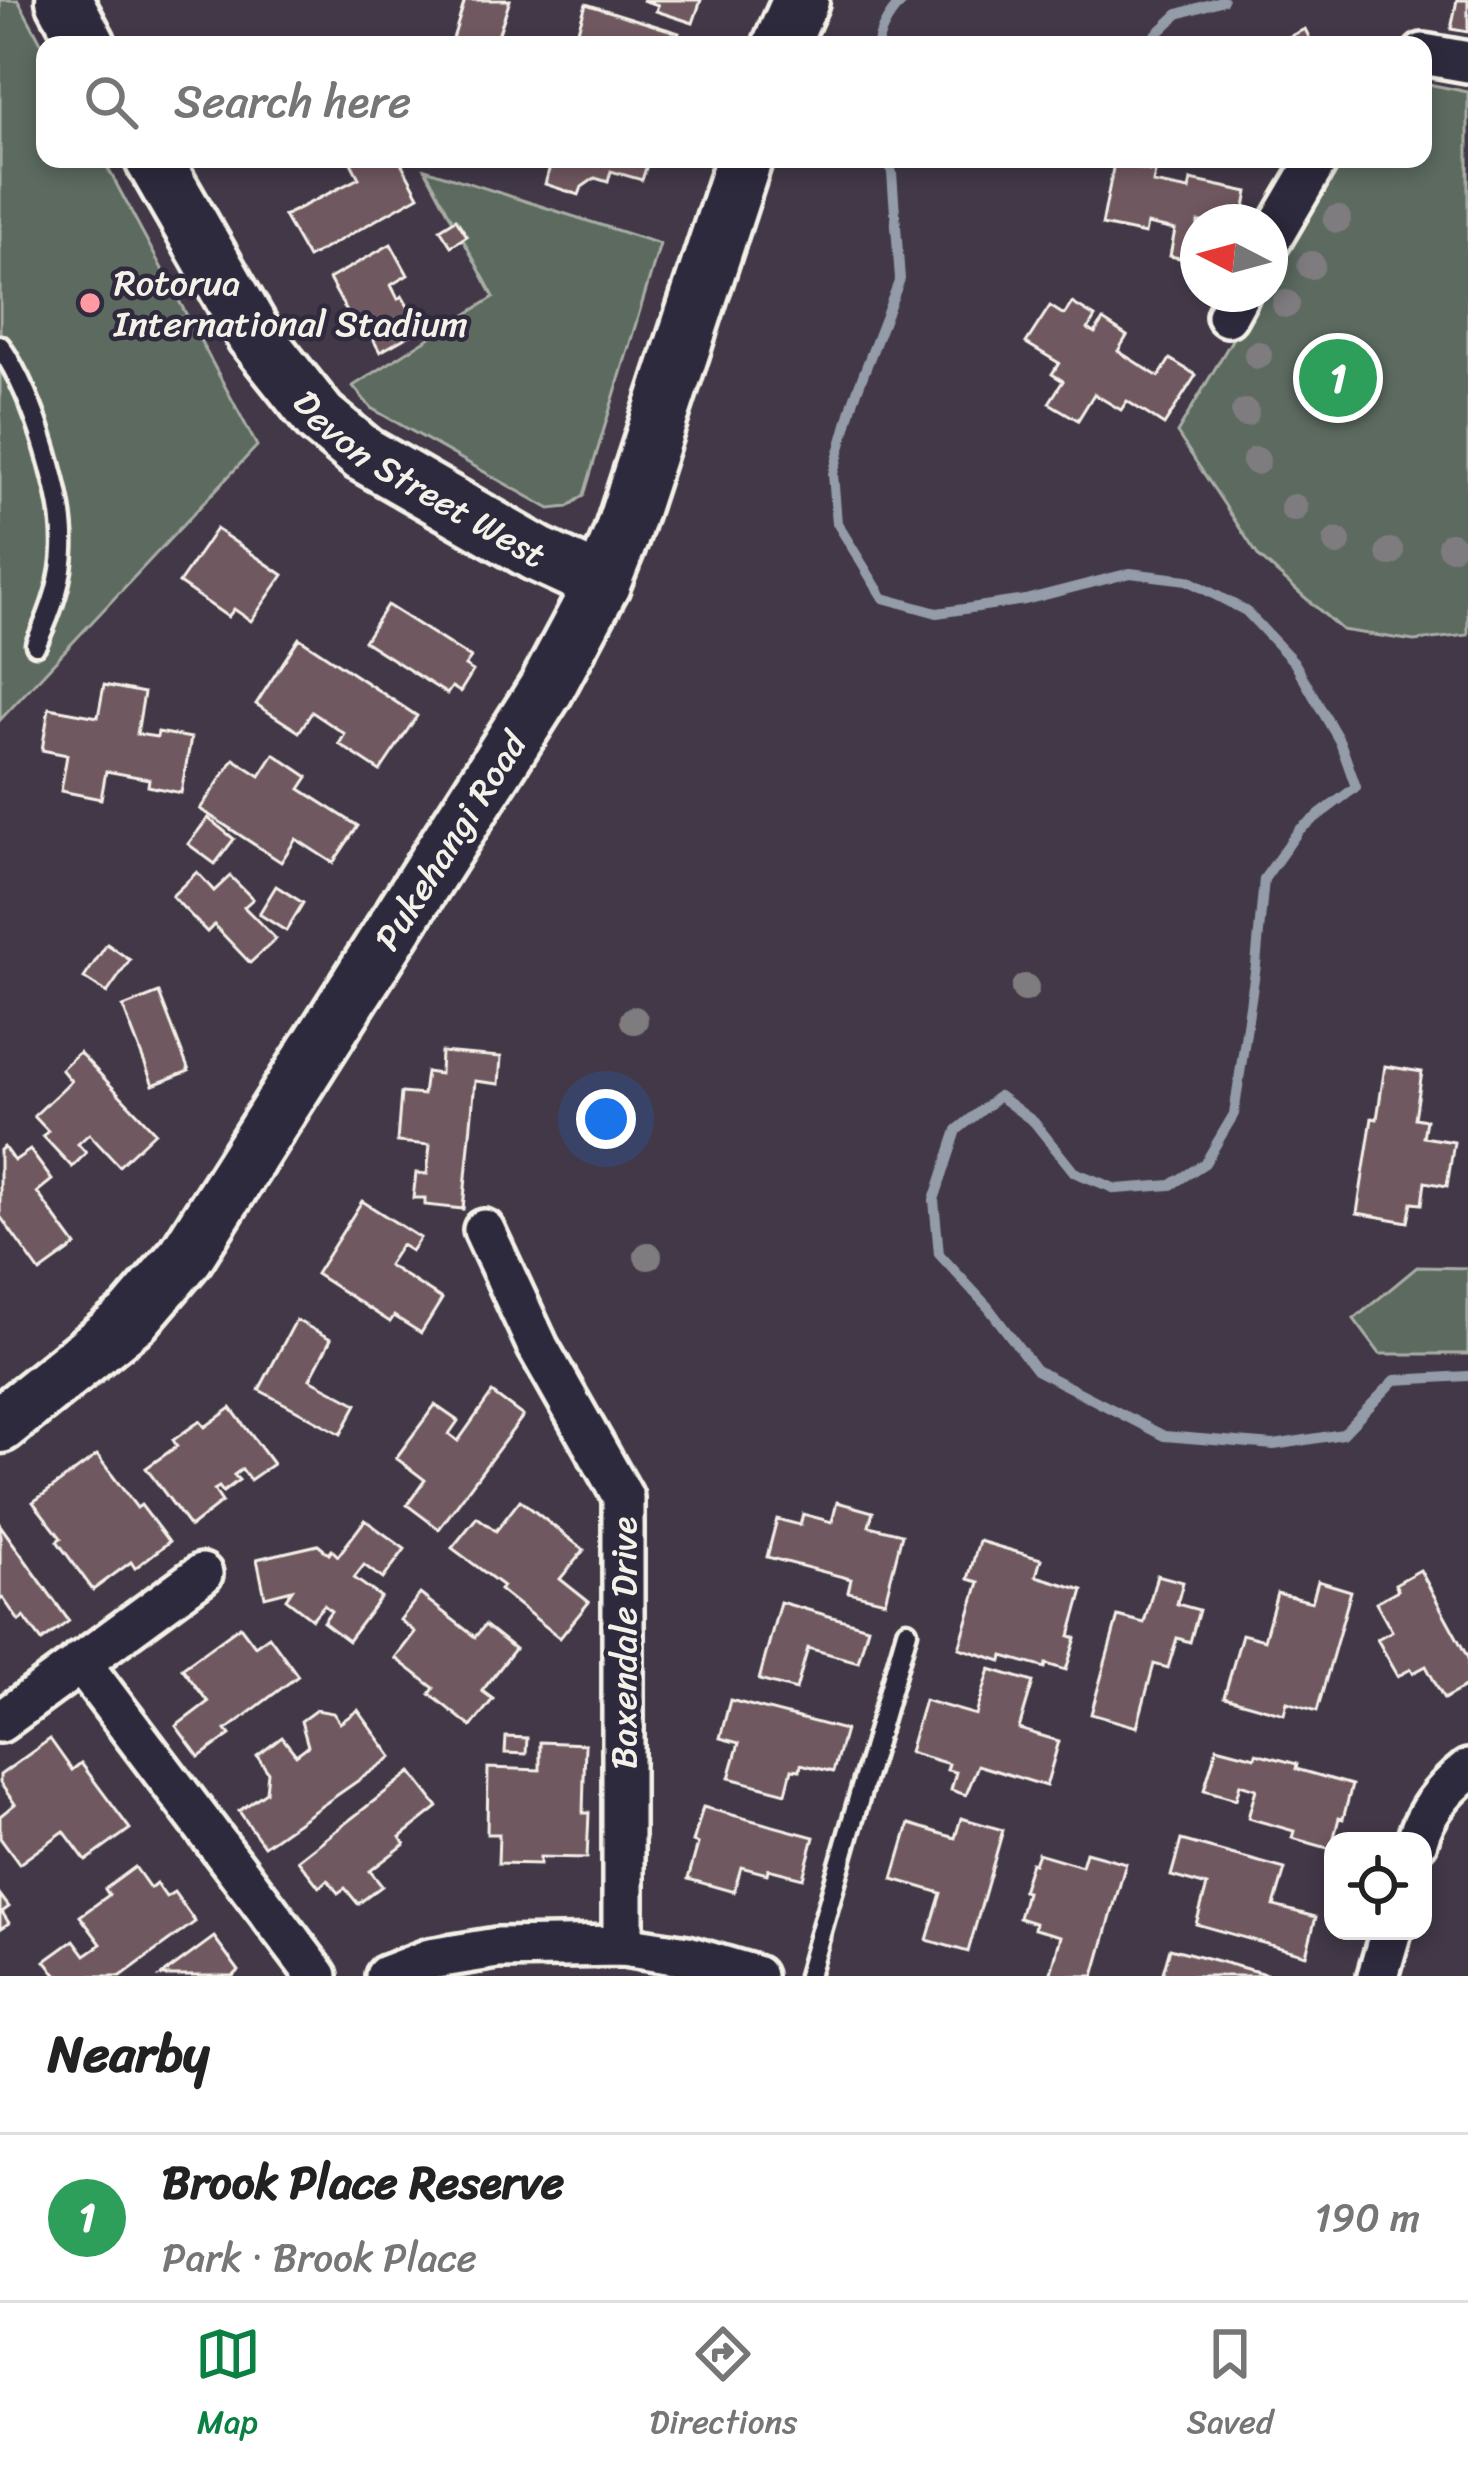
<!DOCTYPE html>
<meta charset="utf-8">
<style>
body{margin:0;font-family:Sriracha,sans-serif;background:#f6f6f6;color:#222}
.controls{position:absolute;right:36px;bottom:36px;display:grid;overflow:hidden;border-radius:24px;box-shadow:0 6px 18px #0003}
.controls button{width:108px;height:108px;display:grid;place-items:center;padding:0;border:0;border-bottom:3px solid #e0e0e0;background:#fff;color:#222;font:60px sans-serif}
.compass{position:absolute;left:1180px;top:204px;width:108px;height:108px;border-radius:50%;background:#fff;box-shadow:0 6px 18px #0003;rotate:276deg}
.you{position:absolute;left:606px;top:1119px;width:42px;height:42px;margin:-30px;border:9px solid #fff;border-radius:50%;background:#1a73e8;box-shadow:0 0 0 18px #1a73e833}
.badge{display:grid;place-items:center;width:78px;height:78px;border-radius:50%;background:#0b8043;color:#fff;font-size:39px;font-weight:700}
.pin{position:absolute;translate:-50% -50%;border:6px solid #fff;box-shadow:0 3px 12px #0006}
.list{margin:0;padding:0;list-style:none}
h2{display:flex;justify-content:space-between;align-items:center;height:156px;margin:0;padding:0 48px;font-size:51px}
h2 small{font-size:39px;font-weight:400;color:#767676}
.list li{display:grid;grid-template-columns:78px 1fr auto;gap:36px;align-items:center;box-sizing:border-box;height:168px;padding:0 48px;border-top:3px solid #e0e0e0}
.list b{display:block;font-size:45px;white-space:nowrap}
.list p{margin:0;font-size:39px;white-space:nowrap;color:#767676}
.list em{font-size:39px;font-style:normal;color:#767676}
.icon{flex:none;width:66px;height:66px;fill:none;stroke:currentColor;stroke-width:2;stroke-linecap:round;stroke-linejoin:round}
.map{position:relative;flex:none;width:1468px;height:1976px;overflow:hidden}
.search{position:absolute;background:#fff;box-shadow:0 6px 18px #0003;left:36px;right:36px;top:36px;height:132px;display:flex;align-items:center;gap:30px;box-sizing:border-box;padding:0 42px;border-radius:24px;color:#767676;font-size:45px}
.sheet{height:324px;background:#fff}
nav{display:flex;justify-content:space-around;align-items:center;box-sizing:border-box;height:168px;border-top:3px solid #e0e0e0;background:#fff;font-size:33px;color:#767676}
nav a{display:grid;justify-items:center;gap:6px}
nav .on{color:#0b8043}
.map>svg:first-child{display:block}
.green{fill:#5b6a61;stroke:#a8aea4;stroke-width:3}
.lines{fill:none;stroke-linecap:round;stroke-linejoin:round}
.stream{stroke:#939ca8;stroke-width:10}
.building{fill:#6f5861;stroke:#f4f1e8;stroke-width:3}
.lane-casing{stroke:#f4f1e8;stroke-width:27}
.street-casing{stroke:#f4f1e8;stroke-width:48}
.secondary-casing{stroke:#f4f1e8;stroke-width:63}
.lane{stroke:#2f2a3d;stroke-width:18}
.street{stroke:#2f2a3d;stroke-width:39}
.secondary{stroke:#2f2a3d;stroke-width:54}
.tree{fill:#7e7c7e}
.poi-dot{fill:#ff9aa2;stroke:#2f2a3d;stroke-width:4.5}
.labels{text-anchor:middle;stroke-width:9;stroke-linejoin:round;paint-order:stroke}
.poi-label{font-size:36px;fill:#f4f1e8;stroke:#2f2a3d;text-anchor:start}
.street-label{font-size:36px;fill:#f4f1e8;stroke:#2f2a3d}
</style>
<div class="map">
<svg width="1468" height="1976" viewBox="0 0 1468 1976">
<rect width="100%" height="100%" fill="#423848"/>
<filter id="ink" filterUnits="userSpaceOnUse"><feTurbulence type="fractalNoise" baseFrequency=".00833" numOctaves="2"/><feDisplacementMap in="SourceGraphic" scale="24" xChannelSelector="R" yChannelSelector="G"/><feConvolveMatrix kernelMatrix="1 2 1 2 8 2 1 2 1" color-interpolation-filters="sRGB"/></filter>
<g filter="url(#ink)">
<g class="green">
<path d="M0,0H18L45,50V159H103L257,446L0,720Z"/>
<path d="M1423,83L1468,92V635L1414,641L1342,630L1259,557L1177,433L1259,294H1270V275L1340,159H1423Z"/>
<path d="M425,169L660,244L584,495L568,507L550,509L371,408L353,386L494,297Z"/>
<path d="M1417,1267L1468,1268V1354H1380L1354,1319Z"/>
</g>
<g class="lines">
<g class="stream">
<path d="M878,45C879,30 893,8 905,0"/>
<path d="M1145,45L1178,14L1223,0"/>
<path d="M888,159L892,173L900,279L854,399L833,474L837,523L883,598L937,613L1025,600L1130,573L1187,580L1246,611L1294,662L1340,742L1356,787L1299,830L1264,879L1256,965L1234,1114L1205,1163L1171,1185L1116,1189L1074,1172L1034,1122L999,1096L957,1130L934,1200L939,1254L988,1307L1036,1370L1164,1436L1274,1445L1343,1434L1395,1380L1468,1376"/>
</g>
</g>
<g class="building">
<path d="M465,0H510L495,45H451Z"/>
<path d="M642,0H701L693,23L656,11L658,5Z"/>
<path d="M1457,0H1468V32L1451,29Z"/>
<path d="M586,4L679,33L676,44L680,45L574,43Z"/>
<path d="M1305,29L1313,45H1272Z"/>
<path d="M349,159H399L419,196L308,258L284,216L359,178Z"/>
<path d="M539,159H649L642,180L611,171L608,182L595,178L582,187L579,195L545,184L551,163Z"/>
<path d="M1114,163L1155,172L1153,183L1189,190L1191,180L1248,192L1242,222H1198V254L1190,253L1189,260L1170,256L1175,230L1147,224L1145,234L1102,225Z"/>
<path d="M456,219L467,236L451,246L440,229Z"/>
<path d="M391,244L408,275L391,285L398,299L402,296L421,329L380,352L362,319L353,323L329,279Z"/>
<path d="M1072,303L1095,317L1088,329L1095,333L1103,320L1127,336L1118,351L1159,377L1170,359L1196,375L1164,425L1127,401L1121,410L1094,394L1078,420L1049,403L1063,381L1052,374L1059,363L1026,343L1050,306L1064,315Z"/>
<path d="M216,529L283,575L251,621L234,609L228,617L179,583Z"/>
<path d="M387,605L471,658L465,666L473,671L460,692L452,687L447,694L364,641Z"/>
<path d="M299,638L417,716L380,771L339,744L345,734L312,712L299,732L256,704Z"/>
<path d="M104,685L144,693L137,734L157,737L158,732L191,738L181,793L148,786L149,779L106,771L101,799L61,791L67,755L42,750L49,708L98,717Z"/>
<path d="M274,754L308,777L300,789L358,826L333,863L296,839L281,862L200,809L234,759L260,776Z"/>
<path d="M208,818L234,839L215,864L188,844Z"/>
<path d="M197,872L214,891L230,876L253,899L244,907L276,939L250,963L214,925L207,932L172,896Z"/>
<path d="M276,886L303,903L286,931L259,914Z"/>
<path d="M107,944L130,960L107,993L84,978Z"/>
<path d="M159,993L189,1071L153,1085L123,1007Z"/>
<path d="M79,1052L155,1132L119,1166L89,1134L78,1144L86,1153L72,1167L43,1136L48,1131L34,1116L71,1081L61,1069Z"/>
<path d="M441,1052L501,1057L499,1084L475,1081L463,1209L425,1205V1198H413L416,1173L427,1174L430,1145L397,1142L401,1093L423,1095L426,1072L440,1074Z"/>
<path d="M1385,1066L1422,1072L1415,1118L1426,1120L1423,1137L1454,1142L1447,1186L1425,1182L1422,1204L1412,1203L1408,1222L1357,1213L1372,1118L1377,1119Z"/>
<path d="M4,1147L14,1161L30,1150L52,1180L37,1192L76,1246L40,1272L0,1216V1150Z"/>
<path d="M362,1201L420,1238L411,1251L401,1245L388,1265L442,1299L421,1333L394,1316L390,1322L316,1274Z"/>
<path d="M296,1320L331,1339L310,1379L357,1404L341,1434L259,1390Z"/>
<path d="M492,1393L523,1416L439,1529L407,1505L425,1480L396,1458L435,1405L458,1421L449,1434L458,1441Z"/>
<path d="M231,1408L273,1464L250,1480L242,1469L234,1475L239,1480L223,1492L219,1487L214,1490L222,1502L190,1527L146,1468L177,1446L173,1440L200,1421L205,1427Z"/>
<path d="M97,1455L137,1508L141,1505L169,1542L135,1568L131,1562L93,1590L57,1541L61,1538L33,1502Z"/>
<path d="M520,1500L584,1550L560,1579L589,1602L560,1638L500,1590L503,1586L452,1548L477,1517L496,1531Z"/>
<path d="M837,1502L873,1512L869,1526L902,1534L885,1601L848,1592L851,1579L767,1557L777,1519L800,1525L803,1514L832,1522Z"/>
<path d="M365,1520L405,1549L383,1579L364,1565L354,1578L381,1597L348,1641L323,1622L331,1611L324,1605L312,1619L286,1599L292,1590L265,1597L257,1559L318,1545L329,1554L332,1550L338,1556Z"/>
<path d="M0,1525L69,1621L42,1641L24,1617L19,1621L3,1598L0,1600Z"/>
<path d="M979,1541L1041,1559L1036,1576L1083,1590L1070,1636L1076,1638L1066,1670L1046,1664L1045,1668L1003,1656L1002,1661L959,1648L979,1582L968,1579Z"/>
<path d="M1420,1570L1468,1658V1685L1444,1699L1426,1666L1413,1673L1411,1669L1398,1676L1377,1639L1392,1631L1376,1602L1398,1590L1395,1584Z"/>
<path d="M1157,1575L1183,1582L1177,1604L1199,1610L1190,1642L1177,1638L1168,1668L1154,1664L1137,1727L1091,1714L1118,1616L1144,1623Z"/>
<path d="M1318,1581L1351,1591L1317,1711L1287,1702L1284,1714L1224,1697L1242,1634L1264,1640L1277,1593L1312,1602Z"/>
<path d="M420,1594L475,1637L485,1625L515,1649L482,1691L493,1699L471,1727L430,1694L434,1688L395,1658L415,1632L400,1620Z"/>
<path d="M780,1602L868,1627L858,1662L808,1648L796,1690L759,1680Z"/>
<path d="M240,1626L255,1646L269,1636L298,1676L226,1730L230,1735L199,1757L176,1726L208,1702L182,1668Z"/>
<path d="M990,1669L1033,1682L1019,1729L1059,1741L1046,1786L978,1765L966,1795L951,1790L956,1772L947,1770L949,1764L909,1752L924,1700L976,1715Z"/>
<path d="M730,1700L845,1730L833,1772L801,1764L800,1770L792,1769L786,1793L729,1778L739,1743L720,1738Z"/>
<path d="M316,1710L333,1713L340,1723L358,1710L392,1757L264,1846L239,1811L266,1792L268,1772L257,1756L282,1737L296,1755L308,1746L301,1721Z"/>
<path d="M506,1737L527,1738L526,1754L505,1753Z"/>
<path d="M50,1739L72,1770L81,1763L130,1829L86,1861L64,1831L19,1864L0,1838V1816L15,1804L0,1783V1775Z"/>
<path d="M540,1742L585,1744L583,1813H589L587,1858L540,1857V1864L498,1863L499,1834H487L488,1768L540,1770Z"/>
<path d="M1217,1747L1255,1757L1256,1753L1297,1764L1296,1769L1352,1785L1343,1819L1339,1818L1331,1849L1292,1838L1294,1831L1248,1818L1256,1789L1240,1784L1236,1799L1204,1790Z"/>
<path d="M411,1772L438,1807L400,1837L405,1844L370,1871L382,1886L358,1904L345,1888L338,1893L328,1880L319,1887L298,1860Z"/>
<path d="M703,1807L814,1837L803,1878L768,1869L767,1874L741,1867L734,1892L688,1879L698,1844L693,1842Z"/>
<path d="M961,1818L1003,1830L968,1952L927,1940L941,1893L893,1879L909,1824L955,1838Z"/>
<path d="M1181,1840L1285,1869L1274,1906L1316,1917L1306,1955L1196,1924L1207,1886L1171,1876Z"/>
<path d="M1086,1852L1126,1863L1094,1976H1050L1061,1936L1034,1929L1035,1923L1019,1918L1026,1892L1022,1891L1031,1863L1034,1864L1038,1853L1082,1866Z"/>
<path d="M135,1867L150,1888L156,1883L166,1897L174,1892L195,1922L121,1976H57L45,1961L74,1940L85,1955L101,1944L80,1916L109,1895L105,1889Z"/>
<path d="M0,1895L9,1907L2,1912L9,1923L0,1929Z"/>
<path d="M214,1937L239,1971L233,1976H161Z"/>
<path d="M1170,1948L1273,1976H1162Z"/>
</g>
<g class="lines">
<g class="lane-casing">
<g id="lane">
<path d="M0,346C22,379 35,413 46,450C69,529 72,567 36,644"/>
<path d="M808,1976L907,1631"/>
</g>
</g>
<g class="street-casing">
<g id="street">
<path d="M1423,54L1468,62"/>
<path d="M1270,241L1318,159"/>
<path d="M1227,316L1239,294"/>
<path d="M484,1230L538,1347L623,1497V1946"/>
<path d="M80,1662L317,1976"/>
<path d="M0,1722L202,1574"/>
<path d="M1417,1841C1425,1811 1444,1789 1468,1770"/>
<path d="M386,1976L430,1959L497,1948L623,1946L687,1956L755,1976"/>
<path d="M1378,1976L1391,1931"/>
</g>
</g>
<g class="secondary-casing">
<g id="secondary">
<path d="M64,0L88,45"/>
<path d="M781,45L801,0"/>
<path id="s1" d="M153,159L254,335L320,418L363,454L537,554L602,584"/>
<path id="s2" d="M0,1425L134,1317L186,1256L546,689L602,584L621,536L744,159"/>
</g>
</g>
<use href="#lane" class="lane"/>
<use href="#street" class="street"/>
<use href="#secondary" class="secondary"/>
</g>
<g class="tree">
<circle cx="1337" cy="219" r="14"/>
<circle cx="1311" cy="265" r="14"/>
<circle cx="1286" cy="304" r="14"/>
<circle cx="1258" cy="355" r="14"/>
<circle cx="1245" cy="413" r="14"/>
<circle cx="1256" cy="461" r="14"/>
<circle cx="1294" cy="508" r="14"/>
<circle cx="1337" cy="542" r="14"/>
<circle cx="1451" cy="546" r="14"/>
<circle cx="1390" cy="552" r="14"/>
<circle cx="1025" cy="988" r="14"/>
<circle cx="634" cy="1020" r="14"/>
<circle cx="648" cy="1256" r="14"/>
</g>
</g>
<circle class="poi-dot" cx="90" cy="303" r="12"/>
<g class="labels">
<g class="poi-label">
<text x="114" y="295">Rotorua<tspan x="114" dy="41">International Stadium</tspan></text>
</g>
<g class="street-label">
<text dy="13" stroke="none"><textPath href="#s1" startOffset="426">Devon Street West</textPath></text>
<text dy="13" stroke="none"><textPath href="#s2" startOffset="744">Pukehangi Road</textPath></text>
<text transform="translate(623 1643) rotate(-90)" y="13">Baxendale Drive</text>
</g>
</g>
</svg>
<div class="controls">
<button><svg class="icon" aria-label="locate" viewBox="0 0 24 24"><circle cx="12" cy="12" r="6"/><path d="M12 2v4M12 18v4M2 12h4M18 12h4"/></svg></button>
</div>
<svg class="compass" viewBox="-18 -18 36 36"><path d="M0-13l5 13h-10z" fill="#e53935"/><path d="M0 13l5-13h-10z" fill="#767676"/></svg>
<div class="you"></div>
<div class="pin badge" style="left:1338px;top:378px;background:#2e9e5b">1</div>
<div class="search"><svg class="icon" aria-label="search" viewBox="0 0 24 24"><circle cx="10" cy="10" r="6"/><path d="M15 15l6 6"/></svg>Search here</div>
</div>
<section class="sheet">
<h2>Nearby<small></small></h2>
<ul class="list">
<li><span class="badge" style="background:#2e9e5b">1</span><div><b>Brook Place Reserve</b><p>Park · Brook Place</p></div><em>190 m</em></li>
</ul>
</section>
<nav>
<a class="on"><svg class="icon" aria-label="map" viewBox="0 0 24 24"><path d="M3 6l6-2 6 2 6-2v14l-6 2-6-2-6 2zM9 4v14M15 6v14"/></svg>Map</a>
<a><svg class="icon" aria-label="directions" viewBox="0 0 24 24"><path d="M12 3l9 9-9 9-9-9zM9 14v-3h6M13 9l2 2-2 2"/></svg>Directions</a>
<a><svg class="icon" aria-label="saved" viewBox="0 0 24 24"><path d="M7 4h10v16l-5-4-5 4z"/></svg>Saved</a>
</nav>
